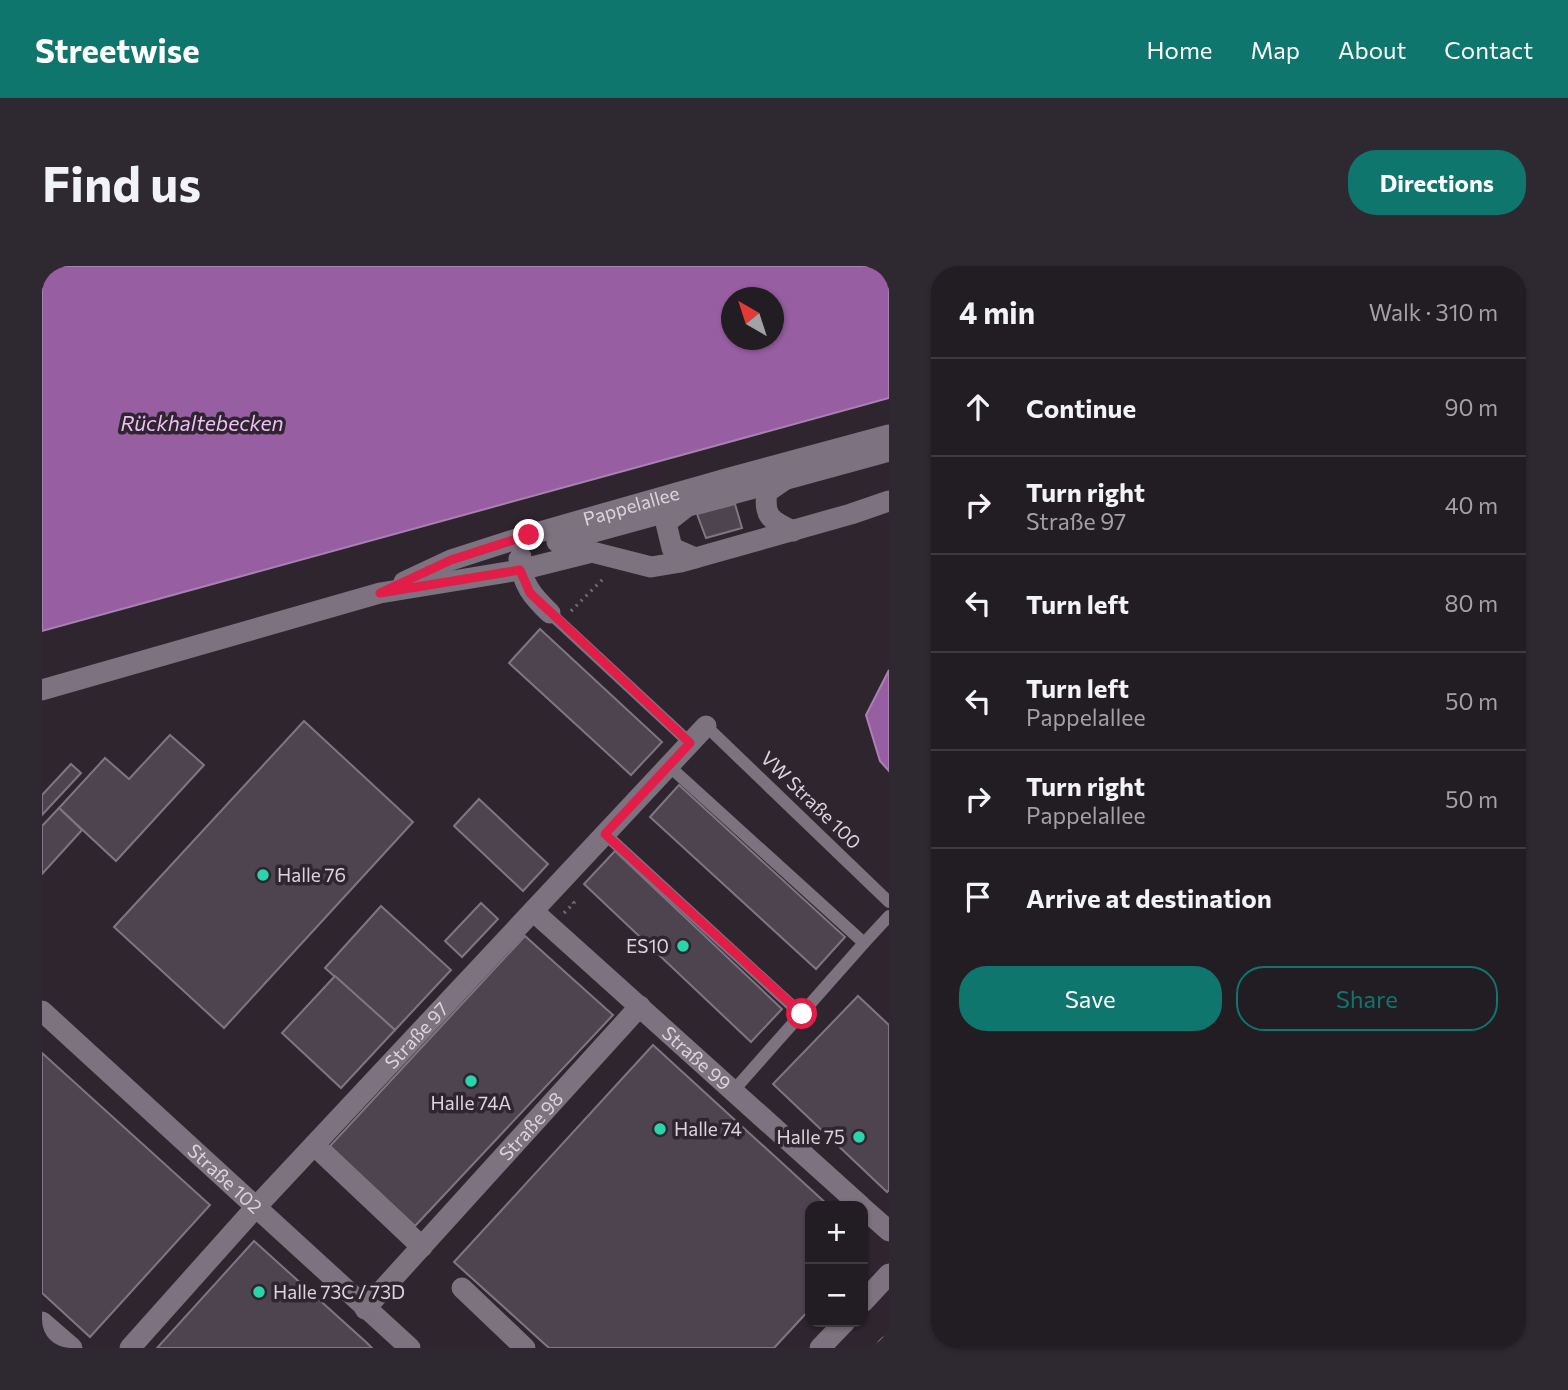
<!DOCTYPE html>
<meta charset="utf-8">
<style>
body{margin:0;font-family:Commissioner,sans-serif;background:#2e2930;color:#f1f3f6}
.controls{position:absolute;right:21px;bottom:21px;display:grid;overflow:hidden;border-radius:14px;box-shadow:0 2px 5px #0004}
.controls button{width:63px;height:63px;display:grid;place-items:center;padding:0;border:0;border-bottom:2px solid #3f3a41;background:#221c23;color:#f1f3f6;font:35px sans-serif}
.compass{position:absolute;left:679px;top:21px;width:63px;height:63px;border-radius:50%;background:#221c23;box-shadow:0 2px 5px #0004;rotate:321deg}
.stop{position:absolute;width:21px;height:21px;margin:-16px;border:5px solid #e11d48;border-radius:50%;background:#fff}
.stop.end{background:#e11d48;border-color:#fff;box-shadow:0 2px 7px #0008}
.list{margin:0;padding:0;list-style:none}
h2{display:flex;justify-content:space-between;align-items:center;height:91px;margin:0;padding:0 28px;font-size:30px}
h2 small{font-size:23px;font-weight:400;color:#a2a1a6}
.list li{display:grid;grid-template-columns:46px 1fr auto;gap:21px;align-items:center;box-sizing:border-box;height:98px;padding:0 28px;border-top:2px solid #3f3a41}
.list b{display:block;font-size:26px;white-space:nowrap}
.list p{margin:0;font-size:23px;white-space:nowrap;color:#a2a1a6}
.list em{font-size:23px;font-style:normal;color:#a2a1a6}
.actions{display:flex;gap:14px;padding:21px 28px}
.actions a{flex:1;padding:16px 0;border:2px solid #0f766e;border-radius:28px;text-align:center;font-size:24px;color:#0f766e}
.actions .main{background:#0f766e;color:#fff}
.icon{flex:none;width:38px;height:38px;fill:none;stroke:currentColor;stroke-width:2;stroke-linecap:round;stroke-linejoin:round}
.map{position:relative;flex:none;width:847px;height:1082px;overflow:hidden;border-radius:28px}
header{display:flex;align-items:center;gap:42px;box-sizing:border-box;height:98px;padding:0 35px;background:#0f766e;color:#fff}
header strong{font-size:33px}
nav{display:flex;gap:38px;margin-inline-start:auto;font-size:24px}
.intro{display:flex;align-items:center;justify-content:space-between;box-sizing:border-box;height:168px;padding:0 42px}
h1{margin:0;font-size:49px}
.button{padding:18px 32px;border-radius:28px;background:#0f766e;color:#fff;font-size:24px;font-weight:700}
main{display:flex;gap:42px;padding:0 42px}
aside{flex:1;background:#221c23;border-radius:28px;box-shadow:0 2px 5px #0004}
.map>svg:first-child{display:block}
.water{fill:#975ea1;stroke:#ab81b3;stroke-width:2;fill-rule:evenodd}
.building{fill:#4e4450;stroke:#807582;stroke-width:2}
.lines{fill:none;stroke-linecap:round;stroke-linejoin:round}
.path{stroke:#726a73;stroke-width:3.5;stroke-dasharray:2 5;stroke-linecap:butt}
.lane{stroke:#7d727f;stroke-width:12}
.street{stroke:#7d727f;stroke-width:21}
.route{stroke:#e11d48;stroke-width:9}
.poi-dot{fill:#2ad5ac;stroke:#2e252f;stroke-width:2.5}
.labels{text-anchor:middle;stroke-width:7;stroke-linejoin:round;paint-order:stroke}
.street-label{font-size:19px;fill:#dbd4dc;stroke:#2e252f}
.poi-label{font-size:19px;fill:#dbd4dc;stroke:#2e252f;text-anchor:start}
.water-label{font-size:21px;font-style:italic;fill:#eebff6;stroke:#2e252f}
</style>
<header>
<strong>Streetwise</strong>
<nav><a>Home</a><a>Map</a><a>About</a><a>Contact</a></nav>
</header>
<div class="intro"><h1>Find us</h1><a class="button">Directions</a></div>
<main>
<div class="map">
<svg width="847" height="1082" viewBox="0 0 847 1082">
<rect width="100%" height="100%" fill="#2e252f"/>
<g class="water">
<path d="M0,0H847V132L0,365ZM690,32H732V74H690Z"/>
<path d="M847,404V505L838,495L824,449Z"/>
</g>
<g class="building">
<path d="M693,238L700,262L664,272L655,248Z"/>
<path d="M498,363L620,476L589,509L467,397Z"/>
<path d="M262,455L371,556L182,762L72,661Z"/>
<path d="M128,469L162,499L74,595L17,542L63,492L87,513Z"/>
<path d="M29,498L39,507L0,549V529Z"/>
<path d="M637,519L803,671L774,703L608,551Z"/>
<path d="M437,533L506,598L481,625L412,560Z"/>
<path d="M17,542L40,564L0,608V560Z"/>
<path d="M573,585L740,743L709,776L542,618Z"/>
<path d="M439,637L456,653L420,691L403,675Z"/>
<path d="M339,640L409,704L353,764L283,702Z"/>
<path d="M483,670L571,749L373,960L288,880Z"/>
<path d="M293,710L353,764L299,822L240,767Z"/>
<path d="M816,730L847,759V924L845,926L731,818Z"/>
<path d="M611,779L787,940H768V1043L732,1082H507L412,996Z"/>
<path d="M0,787L168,939L48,1071L0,1027Z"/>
<path d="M212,975L324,1076L330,1082H115Z"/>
</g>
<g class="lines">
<g class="path">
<path d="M529,345L563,311"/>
<path d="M522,647L532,637L530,635"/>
</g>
<g class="lane">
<path d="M508,347L648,477"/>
<path d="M664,460L847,636"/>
<path d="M627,500L822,677L692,824"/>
<path d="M563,568L760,749"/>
<path d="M822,677L847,650"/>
</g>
<g class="street">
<path d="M741,215L725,226C721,251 730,255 751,265"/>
<path d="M643,242L624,257L630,282L653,292"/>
<path d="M515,276L847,185"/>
<path d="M479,291L477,293C481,319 490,330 508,347"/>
<path id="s1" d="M362,316L409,294L487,269L687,212L847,169"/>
<path d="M0,424L338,327L478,304L550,286L609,301L639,296L809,248L847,235"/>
<path id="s2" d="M491,645L819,940"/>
<path id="s3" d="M0,745L368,1082"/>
<path d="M272,879L380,981"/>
<path d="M821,942L847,965"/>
<path d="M420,1022L483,1082"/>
<path d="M821,1036L847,1008"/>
<path id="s4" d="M323,1043L598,740"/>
<path d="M0,1056L30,1082"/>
<path id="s5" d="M88,1082L214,941L664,460"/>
<path d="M778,1082L803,1056"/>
<path d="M844,1082L847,1079"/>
</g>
</g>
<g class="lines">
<path class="route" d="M487,269L409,294L338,327L478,304L488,327L648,477L563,568L760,748"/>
</g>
<g class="poi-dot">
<circle cx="221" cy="609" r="7"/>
<circle cx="641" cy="680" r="7"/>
<circle cx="429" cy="815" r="7"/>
<circle cx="618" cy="863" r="7"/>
<circle cx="817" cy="871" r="7"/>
<circle cx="217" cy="1026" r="7"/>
</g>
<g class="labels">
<g class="street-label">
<text dy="7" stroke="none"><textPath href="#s1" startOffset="240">Pappelallee</textPath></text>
<text transform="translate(769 534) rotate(44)" y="7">VW Straße 100</text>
<text dy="7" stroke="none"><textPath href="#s5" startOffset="424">Straße 97</textPath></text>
<text dy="7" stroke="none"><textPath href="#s2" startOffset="220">Straße 99</textPath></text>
<text dy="7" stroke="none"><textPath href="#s4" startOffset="247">Straße 98</textPath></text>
<text dy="7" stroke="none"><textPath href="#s3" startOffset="248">Straße 102</textPath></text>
</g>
<g class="poi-label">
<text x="235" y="616">Halle 76</text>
<text x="627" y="687" text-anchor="end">ES10</text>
<text x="429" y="844" text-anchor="middle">Halle 74A</text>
<text x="632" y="870">Halle 74</text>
<text x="803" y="878" text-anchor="end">Halle 75</text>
<text x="231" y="1033">Halle 73C / 73D</text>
</g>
<g class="water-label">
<text x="160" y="165">Rückhaltebecken</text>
</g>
</g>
</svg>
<div class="controls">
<button>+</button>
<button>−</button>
</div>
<svg class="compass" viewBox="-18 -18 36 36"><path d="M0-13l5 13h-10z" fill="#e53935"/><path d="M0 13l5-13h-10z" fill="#a2a1a6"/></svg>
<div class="stop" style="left:760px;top:748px"></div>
<div class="stop end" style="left:487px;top:269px"></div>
</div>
<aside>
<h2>4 min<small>Walk · 310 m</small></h2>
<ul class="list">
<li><svg class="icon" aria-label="ahead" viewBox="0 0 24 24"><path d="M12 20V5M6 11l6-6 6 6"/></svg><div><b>Continue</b></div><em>90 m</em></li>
<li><svg class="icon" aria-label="right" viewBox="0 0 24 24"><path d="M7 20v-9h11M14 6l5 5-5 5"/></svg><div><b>Turn right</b><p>Straße 97</p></div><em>40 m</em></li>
<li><svg class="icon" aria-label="left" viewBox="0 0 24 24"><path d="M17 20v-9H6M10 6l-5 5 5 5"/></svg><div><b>Turn left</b></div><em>80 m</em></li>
<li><svg class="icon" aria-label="left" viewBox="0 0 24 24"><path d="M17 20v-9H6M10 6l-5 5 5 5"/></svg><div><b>Turn left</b><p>Pappelallee</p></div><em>50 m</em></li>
<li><svg class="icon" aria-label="right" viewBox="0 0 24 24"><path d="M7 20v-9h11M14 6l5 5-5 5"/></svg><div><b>Turn right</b><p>Pappelallee</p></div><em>50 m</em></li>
<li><svg class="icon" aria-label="arrive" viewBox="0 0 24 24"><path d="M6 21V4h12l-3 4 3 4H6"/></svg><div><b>Arrive at destination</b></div></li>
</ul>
<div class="actions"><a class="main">Save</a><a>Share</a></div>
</aside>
</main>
